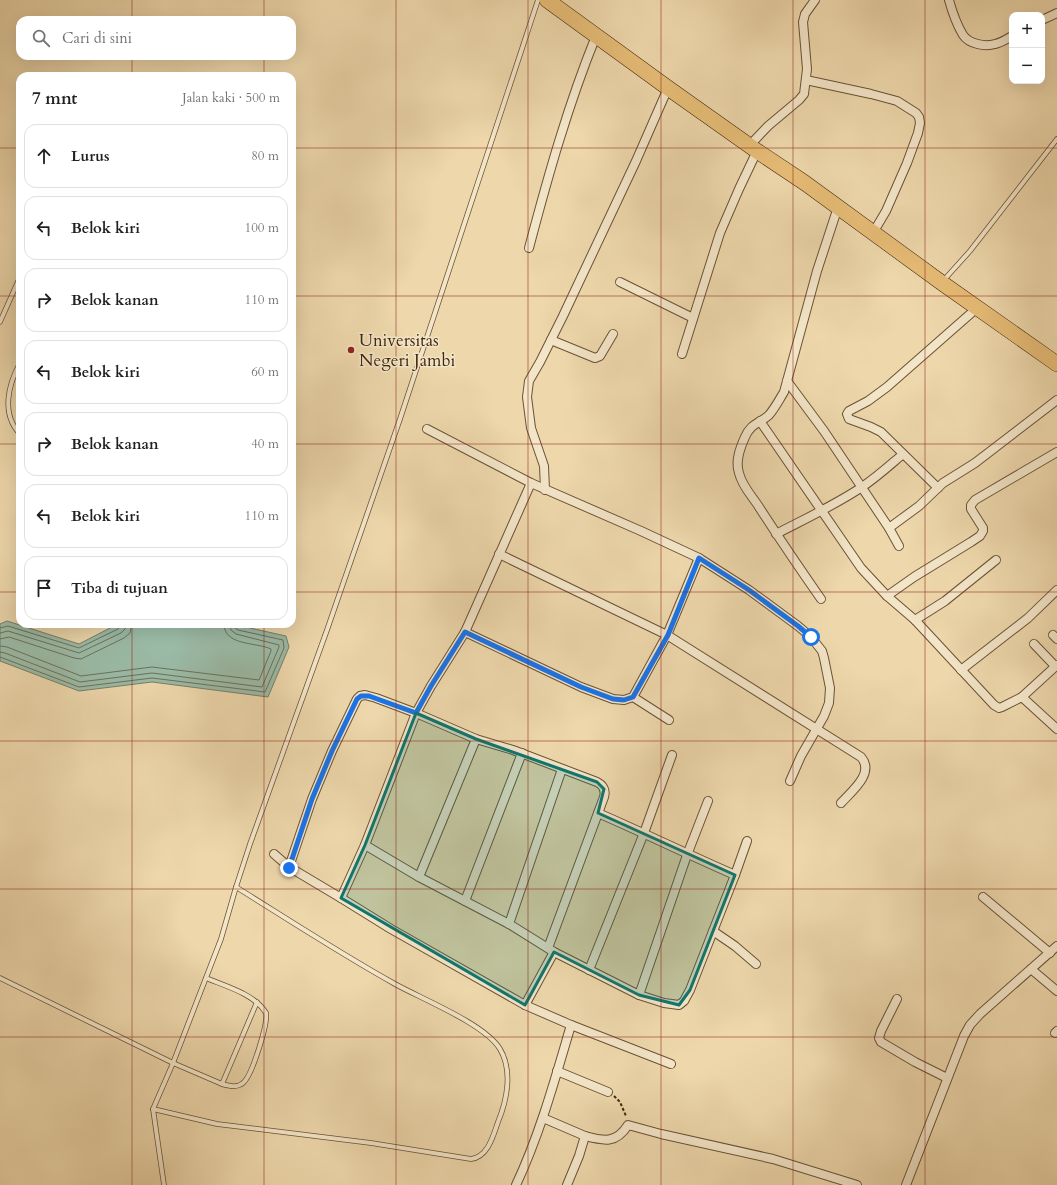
<!DOCTYPE html>
<html lang="id">
<meta charset="utf-8">
<style>
body{margin:0;font-family:Cardo,serif;background:#f2f2f2;color:#202124}
.controls{position:absolute;right:12px;top:12px;display:grid;overflow:hidden;border-radius:8px;box-shadow:0 4px 16px #0002}
.controls button{width:36px;height:36px;display:grid;place-items:center;padding:0;border:0;border-bottom:1px solid #e0e0e0;background:#fff;color:#202124;font:20px sans-serif}
.stop{position:absolute;width:12px;height:12px;margin:-9px;border:3px solid #1a73e8;border-radius:50%;background:#fff}
.stop.end{background:#1a73e8;border-color:#fff;box-shadow:0 1px 4px #0008}
.list{margin:0;padding:0;list-style:none}
h2{display:flex;justify-content:space-between;align-items:center;height:52px;margin:0;padding:0 16px;font-size:17px}
h2 small{font-size:13px;font-weight:400;color:#757577}
.list li{display:grid;grid-template-columns:26px 1fr auto;gap:12px;align-items:center;box-sizing:border-box;height:64px;margin:0 8px 8px;padding:0 8px;border:1px solid #e0e0e0;border-radius:12px}
.list b{display:block;font-size:15px;white-space:nowrap}
.list em{font-size:13px;font-style:normal;color:#757577}
.icon{flex:none;width:22px;height:22px;fill:none;stroke:currentColor;stroke-width:2;stroke-linecap:round;stroke-linejoin:round}
.map{position:relative;flex:none;width:1057px;height:1185px;overflow:hidden}
.search{position:absolute;background:#fff;box-shadow:0 4px 16px #0002;left:16px;top:16px;width:280px;height:44px;display:flex;align-items:center;gap:10px;box-sizing:border-box;padding:0 14px;border-radius:12px;color:#757577;font-size:15px}
.panel{position:absolute;background:#fff;box-shadow:0 4px 16px #0002;left:16px;top:72px;width:280px;height:556px;border-radius:12px}
.map>svg:first-child{display:block}
.water{fill:#9abaa6;stroke:#767f69}
.lines{fill:none;stroke-linecap:round;stroke-linejoin:round}
.shore{stroke:#6c705a;stroke-width:1}
.lane-casing{stroke:#6a5235;stroke-width:5.5}
.street-casing{stroke:#6a5235;stroke-width:10}
.highway-casing{stroke:#3f260e;stroke-width:16}
.path{stroke:#3f260e;stroke-width:2;stroke-dasharray:3 2;stroke-linecap:butt}
.lane{stroke:#f3e5c8;stroke-width:4}
.street{stroke:#f3e5c8;stroke-width:8}
.highway{stroke:#e6bc76;stroke-width:15}
.route{stroke:#1a73e8;stroke-width:5}
.marked{fill:#0f766e;fill-opacity:0.2;stroke:#0f766e;stroke-width:3;stroke-linejoin:round}
.grid{fill:none;stroke:#8f2418;stroke-width:1;stroke-opacity:0.55}
.poi-dot{fill:#8f2418;stroke:#f3e5c8;stroke-width:1.5}
.labels{text-anchor:middle;stroke-width:3;stroke-linejoin:round;paint-order:stroke}
.poi-label{font-size:17px;fill:#3f260e;stroke:#f3e5c8;text-anchor:start}
</style>
<div class="map">
<svg width="1057" height="1185" viewBox="0 0 1057 1185">
<rect width="100%" height="100%" fill="#edd7ab"/>
<filter id="stains"><feTurbulence type="fractalNoise" baseFrequency=".005" numOctaves="4"/><feColorMatrix values="0 0 0 0 .2 0 0 0 0 .09 0 0 0 0 .02 0 0 0 .5 -.17"/></filter>
<radialGradient id="worn" r=".72"><stop offset=".6" stop-color="#630" stop-opacity="0"/><stop offset="1" stop-color="#630" stop-opacity=".3"/></radialGradient>
<path class="water" d="M7,621L79,644L114,626L131,624H232L286,636L289,647L268,697L152,682L79,691L0,661V624Z"/>
<g class="lines">
<g class="shore">
<path d="M0,628L8,626L79,648L118,629L120,627L121,624"/>
<path d="M0,633L8,631L79,653L121,633L125,629L126,624"/>
<path d="M0,639L9,637L74,658L81,659L124,638L130,633L132,624"/>
<path d="M0,646L7,647L81,676L152,667L259,680L271,651V649C256,642 224,646 224,624"/>
<path d="M0,652L5,653L80,682L152,673L262,687L279,647V645L236,634L231,630L230,624"/>
<path d="M0,657L79,687L152,678L265,692L284,648L283,640L238,630L235,628V624"/>
</g>
<g class="lane-casing">
<g id="lane">
<path d="M943,281L970,251L1057,139"/>
<path d="M0,322L20,277"/>
<path d="M20,363C8,385 1,414 20,434"/>
<path d="M0,978L173,1063L222,1084C229,1086 237,1088 243,1083C252,1076 268,1024 266,1013C255,994 225,986 206,978"/>
<path d="M222,1084L257,1002"/>
<path d="M153,1109L217,1124L371,1143L471,1159C488,1157 493,1136 498,1122C507,1100 513,1071 500,1049C485,1024 422,999 395,984C341,954 289,920 236,887"/>
<path d="M164,1185L153,1109L173,1063L221,939L236,887L250,844L327,630L400,419L538,0"/>
</g>
</g>
<g class="street-casing">
<g id="street">
<path d="M949,0C952,11 957,25 963,35C969,44 985,47 995,44C1001,43 1007,39 1012,36"/>
<path d="M1042,20L1057,13"/>
<path d="M806,80L871,94L897,101L916,113L919,117L920,123L918,133L907,163L886,211L873,233"/>
<path d="M749,146L768,126L799,100L804,94L807,69L803,22L805,14L815,0"/>
<path d="M529,248C548,176 568,105 596,36"/>
<path d="M620,282L693,318"/>
<path d="M551,340L595,358L600,356L613,334"/>
<path d="M682,354L720,233L739,189L757,151"/>
<path d="M787,381L824,431L889,528L899,546"/>
<path d="M760,421L861,568L887,596L915,620L994,705L999,708L1002,707L1022,697L1057,729"/>
<path d="M427,429L531,483L641,531L699,558L749,590L798,626L811,637L822,651L824,658L830,688L829,703L824,716L801,756L790,781"/>
<path d="M938,488L881,432L871,427L849,419L847,414L849,411L868,401L887,387L977,308"/>
<path d="M545,490L544,466L531,428L527,397L529,381L540,362L563,316L636,161L668,88"/>
<path d="M889,528L919,506L943,483L975,463L1057,400"/>
<path d="M776,534C805,519 835,505 862,487C877,477 890,465 903,454"/>
<path d="M499,554L667,635L699,558"/>
<path d="M887,596L914,577L971,542L980,536L983,531V528L971,509V505L975,500L1057,452"/>
<path d="M821,599C800,569 779,538 759,507C752,496 742,486 739,473C735,461 740,448 745,437C751,423 759,424 769,415C775,408 779,400 784,392L817,271L838,207"/>
<path d="M915,620L945,601L996,560"/>
<path d="M465,632L581,687L613,699L624,700L633,697L667,635L861,757C875,773 852,791 841,803"/>
<path d="M1053,635L1057,639"/>
<path d="M1034,644L1055,666"/>
<path d="M961,670L1028,618L1057,590"/>
<path d="M633,697L669,720"/>
<path d="M1022,697L1057,665"/>
<path d="M598,813C644,833 689,855 735,875"/>
<path d="M365,845L419,877L509,924L554,952L639,995L664,1003L679,1005L684,1001L690,990L735,875L747,841"/>
<path d="M274,854L289,867L341,898L391,929L525,1005L571,1025L671,1064"/>
<path d="M289,867L312,799L332,751L357,699L360,696L365,695L376,698L416,713L476,739L513,750L597,782C603,785 606,790 604,797L548,948"/>
<path d="M419,877L476,739"/>
<path d="M983,897L1050,953"/>
<path d="M341,898L365,845L416,713L431,686L465,632L531,483"/>
<path d="M465,901L522,753"/>
<path d="M509,924L562,769"/>
<path d="M713,931L735,946L756,964"/>
<path d="M1031,969L1057,991"/>
<path d="M589,970L644,833L672,755"/>
<path d="M639,995L687,855L708,801"/>
<path d="M897,999L881,1031L879,1038L881,1042L915,1062L947,1078"/>
<path d="M525,1005L554,952"/>
<path d="M1055,1033L1057,1031"/>
<path d="M557,1071L608,1092"/>
<path d="M543,1118L585,1136L579,1156L567,1185"/>
<path d="M585,1136C604,1141 616,1144 628,1125L661,1134L773,1159L857,1185"/>
<path d="M516,1185C540,1134 555,1079 571,1025"/>
<path d="M906,1185L964,1036L970,1025L980,1014L1057,946"/>
</g>
</g>
<g class="highway-casing">
<path id="highway" d="M547,0L668,88L757,151L805,183L942,283L1057,364"/>
</g>
<path class="path" d="M614,1096L620,1102L626,1116"/>
<use href="#lane" class="lane"/>
<use href="#street" class="street"/>
<use href="#highway" class="highway"/>
</g>
<g class="lines">
<path class="route" d="M289,868L312,799L332,751L357,699L361,696H369L416,713L431,686L465,632L581,687L613,699L624,700L633,697L668,635L699,558L749,590L798,626L811,637"/>
</g>
<path class="marked" d="M416,713L476,739L597,782L604,789L598,813L735,875L690,990L679,1005L639,995L554,952L525,1005L341,898L365,845Z"/>
<path class="grid" d="M132,0V20M264,0V20M396,0V1185M528,0V1185M661,0V1185M793,0V1185M925,0V1185M132,56V76M264,56V76M0,148H20M292,148H1057M0,296H20M292,296H1057M0,444H20M292,444H1057M0,592H20M292,592H1057M132,624V1185M264,624V1185M0,741H1057M0,889H1057M0,1037H1057"/>
<circle class="poi-dot" cx="351" cy="350" r="4"/>
<g class="labels">
<g class="poi-label">
<text x="359" y="346">Universitas<tspan x="359" dy="20">Negeri Jambi</tspan></text>
</g>
</g>
<rect width="100%" height="100%" filter="url(#stains)"/>
<rect width="100%" height="100%" fill="url(#worn)"/>
</svg>
<div class="controls">
<button>+</button>
<button>−</button>
</div>
<div class="stop" style="left:811px;top:637px"></div>
<div class="stop end" style="left:289px;top:868px"></div>
<div class="search"><svg class="icon" aria-label="search" viewBox="0 0 24 24"><circle cx="10" cy="10" r="6"/><path d="M15 15l6 6"/></svg>Cari di sini</div>
<section class="panel">
<h2>7 mnt<small>Jalan kaki · 500 m</small></h2>
<ul class="list">
<li><svg class="icon" aria-label="ahead" viewBox="0 0 24 24"><path d="M12 20V5M6 11l6-6 6 6"/></svg><div><b>Lurus</b></div><em>80 m</em></li>
<li><svg class="icon" aria-label="left" viewBox="0 0 24 24"><path d="M17 20v-9H6M10 6l-5 5 5 5"/></svg><div><b>Belok kiri</b></div><em>100 m</em></li>
<li><svg class="icon" aria-label="right" viewBox="0 0 24 24"><path d="M7 20v-9h11M14 6l5 5-5 5"/></svg><div><b>Belok kanan</b></div><em>110 m</em></li>
<li><svg class="icon" aria-label="left" viewBox="0 0 24 24"><path d="M17 20v-9H6M10 6l-5 5 5 5"/></svg><div><b>Belok kiri</b></div><em>60 m</em></li>
<li><svg class="icon" aria-label="right" viewBox="0 0 24 24"><path d="M7 20v-9h11M14 6l5 5-5 5"/></svg><div><b>Belok kanan</b></div><em>40 m</em></li>
<li><svg class="icon" aria-label="left" viewBox="0 0 24 24"><path d="M17 20v-9H6M10 6l-5 5 5 5"/></svg><div><b>Belok kiri</b></div><em>110 m</em></li>
<li><svg class="icon" aria-label="arrive" viewBox="0 0 24 24"><path d="M6 21V4h12l-3 4 3 4H6"/></svg><div><b>Tiba di tujuan</b></div></li>
</ul>
</section>
</div>
